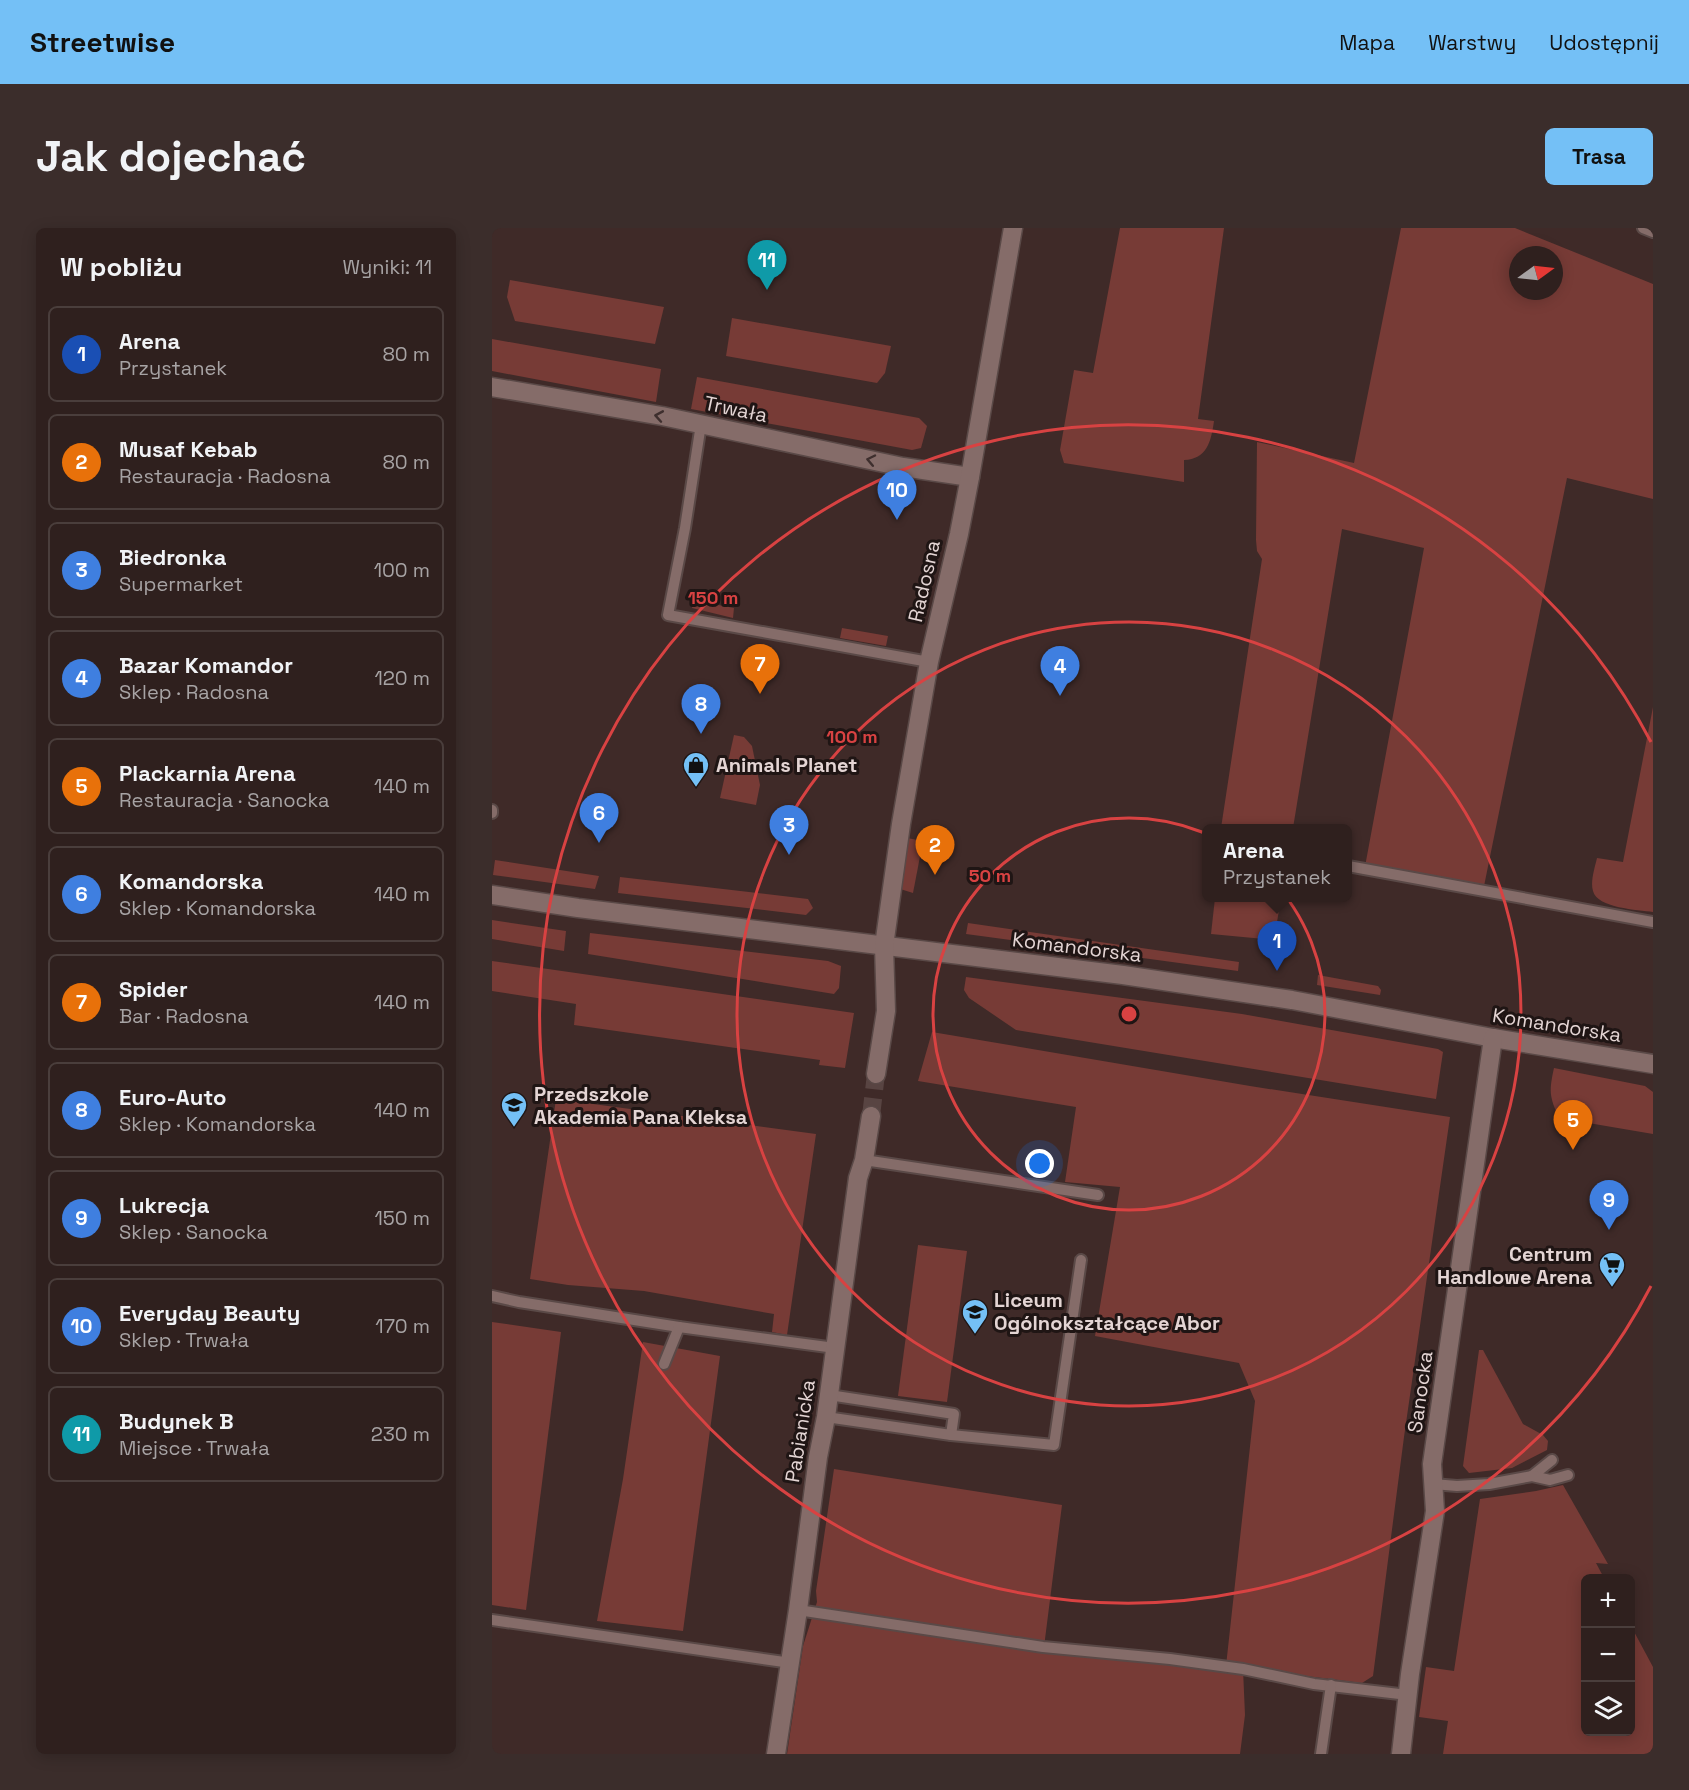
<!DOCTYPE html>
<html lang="pl">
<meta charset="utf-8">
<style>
body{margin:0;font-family:"Space Grotesk",sans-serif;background:#3b2d2b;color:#f1f3f6}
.controls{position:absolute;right:18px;bottom:18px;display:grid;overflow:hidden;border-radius:9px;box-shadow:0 3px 15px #0003}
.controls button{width:54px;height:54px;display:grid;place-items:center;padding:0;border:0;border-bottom:2px solid #4a3e3c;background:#2f201e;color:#f1f3f6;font:30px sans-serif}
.compass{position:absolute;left:1017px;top:18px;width:54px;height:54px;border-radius:50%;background:#2f201e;box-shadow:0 3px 15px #0003;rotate:75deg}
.you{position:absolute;left:548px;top:936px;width:21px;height:21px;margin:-15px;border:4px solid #fff;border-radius:50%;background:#1a73e8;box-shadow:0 0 0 9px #1a73e833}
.badge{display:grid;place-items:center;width:39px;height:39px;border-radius:50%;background:#74c0f6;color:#fff;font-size:20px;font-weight:700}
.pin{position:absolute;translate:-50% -50px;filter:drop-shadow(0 2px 3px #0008)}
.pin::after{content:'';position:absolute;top:32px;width:21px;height:18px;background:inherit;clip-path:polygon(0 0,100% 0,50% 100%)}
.popup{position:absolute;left:710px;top:596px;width:150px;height:78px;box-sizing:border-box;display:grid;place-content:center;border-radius:9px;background:#2f201e;filter:drop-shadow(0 2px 4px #0005);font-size:20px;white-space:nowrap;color:#a7a3a4}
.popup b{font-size:22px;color:#f1f3f6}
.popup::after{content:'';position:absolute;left:50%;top:100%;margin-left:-12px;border:12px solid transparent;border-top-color:#2f201e}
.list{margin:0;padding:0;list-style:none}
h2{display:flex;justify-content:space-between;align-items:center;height:78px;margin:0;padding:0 24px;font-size:26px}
h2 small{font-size:20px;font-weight:400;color:#a7a3a4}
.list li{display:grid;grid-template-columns:39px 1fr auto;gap:18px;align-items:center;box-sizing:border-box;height:96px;margin:0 12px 12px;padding:0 12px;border:2px solid #4a3e3c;border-radius:9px}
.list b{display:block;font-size:22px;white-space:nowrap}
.list p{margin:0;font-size:20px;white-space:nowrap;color:#a7a3a4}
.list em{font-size:20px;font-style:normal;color:#a7a3a4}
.icon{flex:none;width:33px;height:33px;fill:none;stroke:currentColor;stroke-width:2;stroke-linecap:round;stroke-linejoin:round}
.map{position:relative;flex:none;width:1161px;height:1526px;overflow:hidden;border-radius:9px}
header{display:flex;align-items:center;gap:36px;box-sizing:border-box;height:84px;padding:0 30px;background:#74c0f6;color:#111}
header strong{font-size:28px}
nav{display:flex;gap:33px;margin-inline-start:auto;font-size:21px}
.intro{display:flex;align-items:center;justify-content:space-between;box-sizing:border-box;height:144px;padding:0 36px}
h1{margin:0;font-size:42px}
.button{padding:15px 27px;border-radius:9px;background:#74c0f6;color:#111;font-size:21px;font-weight:700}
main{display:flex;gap:36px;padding:0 36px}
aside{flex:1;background:#2f201e;border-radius:9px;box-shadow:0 3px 15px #0003}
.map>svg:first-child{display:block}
.green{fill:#773b36;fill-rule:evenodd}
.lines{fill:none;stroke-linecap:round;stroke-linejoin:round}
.minor-tunnel{stroke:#584442;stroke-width:18;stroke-dasharray:18 9;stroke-linecap:butt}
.service-casing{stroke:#5a4947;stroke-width:14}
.minor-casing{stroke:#5a4947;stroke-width:21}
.service{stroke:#856c69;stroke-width:10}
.minor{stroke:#856c69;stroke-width:18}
.oneway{stroke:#3e2f2e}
.ring{fill:none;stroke:#d84242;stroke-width:3}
.labels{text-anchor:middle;stroke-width:6;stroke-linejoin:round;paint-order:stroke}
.street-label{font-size:20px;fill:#e4d5d4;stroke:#1f1514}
.poi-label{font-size:20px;font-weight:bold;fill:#e4d5d4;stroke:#1f1514;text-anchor:start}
.centre{fill:#d84242;stroke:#1f1514;stroke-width:3}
.ring-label{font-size:18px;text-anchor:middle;font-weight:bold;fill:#d84242;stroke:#1f1514;stroke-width:6;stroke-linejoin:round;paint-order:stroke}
</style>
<header>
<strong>Streetwise</strong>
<nav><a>Mapa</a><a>Warstwy</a><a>Udostępnij</a></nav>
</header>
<div class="intro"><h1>Jak dojechać</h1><a class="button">Trasa</a></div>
<main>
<aside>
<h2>W pobliżu<small>Wyniki: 11</small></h2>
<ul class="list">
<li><span class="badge" style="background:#1a4fb4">1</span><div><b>Arena</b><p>Przystanek</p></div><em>80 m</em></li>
<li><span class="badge" style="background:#e8710a">2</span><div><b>Musaf Kebab</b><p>Restauracja · Radosna</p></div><em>80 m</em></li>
<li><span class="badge" style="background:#3f7fe0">3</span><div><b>Biedronka</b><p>Supermarket</p></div><em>100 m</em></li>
<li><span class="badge" style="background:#3f7fe0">4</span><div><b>Bazar Komandor</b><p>Sklep · Radosna</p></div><em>120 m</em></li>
<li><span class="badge" style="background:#e8710a">5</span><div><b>Plackarnia Arena</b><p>Restauracja · Sanocka</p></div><em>140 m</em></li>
<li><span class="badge" style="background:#3f7fe0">6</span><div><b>Komandorska</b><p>Sklep · Komandorska</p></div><em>140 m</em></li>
<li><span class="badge" style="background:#e8710a">7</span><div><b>Spider</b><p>Bar · Radosna</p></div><em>140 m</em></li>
<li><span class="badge" style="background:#3f7fe0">8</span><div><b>Euro-Auto</b><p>Sklep · Komandorska</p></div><em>140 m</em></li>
<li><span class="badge" style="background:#3f7fe0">9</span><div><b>Lukrecja</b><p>Sklep · Sanocka</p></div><em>150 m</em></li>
<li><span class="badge" style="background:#3f7fe0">10</span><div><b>Everyday Beauty</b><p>Sklep · Trwała</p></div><em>170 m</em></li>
<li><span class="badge" style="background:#0f9aa8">11</span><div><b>Budynek B</b><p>Miejsce · Trwała</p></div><em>230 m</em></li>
</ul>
</aside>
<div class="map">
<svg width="1161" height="1526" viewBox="0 0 1161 1526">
<rect width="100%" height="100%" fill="#3f2a28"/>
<g class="green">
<path d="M628,0H732L706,191L722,193C719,214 715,231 692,232V254L572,235L568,222L582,142L601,145Z"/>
<path d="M909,0H1023L1161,56V271L1075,250L990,668L872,644L932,320L850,301L801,600H729L770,331L765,323L764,312L765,214L862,235ZM1026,27H1062V63H1026Z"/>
<path d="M18,52L172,79L163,116L23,93L15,69Z"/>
<path d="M240,90L399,118L393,145L385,155L234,128Z"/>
<path d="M0,111L169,141L164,174L0,143Z"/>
<path d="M205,149L427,190L435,198L429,220L420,222L199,181Z"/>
<path d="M201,372L242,380L241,390L200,380Z"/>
<path d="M350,400L396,408L394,418L348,410Z"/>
<path d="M1161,479V684C1146,682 1105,680 1101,663C1098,654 1103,639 1105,630L1131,634Z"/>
<path d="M242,507L252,509L260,518L268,557L264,577L228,570Z"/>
<path d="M415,610L431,613L421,665L405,660Z"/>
<path d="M3,632L107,648L103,661L1,647Z"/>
<path d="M128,649L316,671L321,680L314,687L126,665Z"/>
<path d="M723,670H789L782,712L719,706Z"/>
<path d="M0,692L74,703L72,723L0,711Z"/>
<path d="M476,695L747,734L746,743L474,706Z"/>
<path d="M98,705L336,733L349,738L347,760L342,766L96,726Z"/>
<path d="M0,733L362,785L353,840L327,837L328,832L82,797L84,776L0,763Z"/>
<path d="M826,747L886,758L889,762L888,767L825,757Z"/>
<path d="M474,749L750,786L946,821L951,824L944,871L524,802L477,770L472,762Z"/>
<path d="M440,804L758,858L958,889L912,1209L881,1448L870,1455L734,1438L763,1173L747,1135L603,1108L628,959L573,954L584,879L426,853Z"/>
<path d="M1062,840L1153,858L1161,864V906L1067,890C1057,868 1057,863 1062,840Z"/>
<path d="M64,871L324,906L295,1107L280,1104L282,1086L152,1063L76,1057L38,1051Z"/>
<path d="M426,1017L475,1023L455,1174L406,1168Z"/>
<path d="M0,1094L69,1104L34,1382L0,1377Z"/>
<path d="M151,1114L228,1128L191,1403L105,1393L131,1251Z"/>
<path d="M987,1122H991L1031,1196L1051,1207L1056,1213L1055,1222L1020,1240L977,1245L971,1238Z"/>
<path d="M342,1241L570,1277L552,1419L751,1441L753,1487L748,1526H295L311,1418L325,1374L324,1363Z"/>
<path d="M1071,1257L1116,1336L1104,1335L1112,1350H1094V1504H1138L1139,1398L1161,1439V1526H951L956,1493L927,1489L934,1439L962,1443L988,1271L1044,1263Z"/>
</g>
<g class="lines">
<path class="minor-tunnel" d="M379,888L384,846"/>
<g class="service-casing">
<g id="service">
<path d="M1151,0L1161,4"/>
<path d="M209,196L193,300L176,387L437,434"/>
<path d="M0,585V582"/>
<path d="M856,638L1161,694"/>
<path d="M372,932L606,967"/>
<path d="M0,1068L27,1074L187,1099L343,1120"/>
<path d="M172,1136L187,1099"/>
<path d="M337,1167L462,1186L459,1207"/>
<path d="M334,1189L459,1207L562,1217L589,1032"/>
<path d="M1040,1248L1060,1232"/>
<path d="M941,1256L965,1258L997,1256L1040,1248L1058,1252L1076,1247"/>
<path d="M306,1382L551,1419L678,1431L751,1441L822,1456L916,1467"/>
<path d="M0,1392L299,1435"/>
<path d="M829,1526L839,1457"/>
</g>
</g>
<g class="minor-casing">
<g id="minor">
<path d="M0,159L170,188L411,239L478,249"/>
<path d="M0,667L86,680L631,747L800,772L1001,810L1161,836"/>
<path d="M384,846L394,783L392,718L409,596L437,434L467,306L478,249L521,0"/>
<path d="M284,1526L306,1382L326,1229L334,1189L366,950L372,932L379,888"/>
<path d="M909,1526L918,1446L943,1283L940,1236L1001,810"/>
</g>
</g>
<use href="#service" class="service"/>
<use href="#minor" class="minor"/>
</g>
<defs><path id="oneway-chevron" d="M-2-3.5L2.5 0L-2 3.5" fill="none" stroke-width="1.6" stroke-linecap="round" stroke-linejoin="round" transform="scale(1.5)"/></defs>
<g class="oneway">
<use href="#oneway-chevron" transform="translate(167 188) rotate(-170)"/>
<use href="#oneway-chevron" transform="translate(379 232) rotate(-168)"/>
</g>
<g class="ring">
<circle cx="637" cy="786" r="196"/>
<circle cx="637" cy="786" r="392"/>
<path d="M1159 1058A589 589 0 1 1 1159 514"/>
</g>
<defs>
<g id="shop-pin" transform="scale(1.35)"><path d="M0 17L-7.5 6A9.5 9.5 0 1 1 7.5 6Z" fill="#74c0f6" stroke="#1f1514"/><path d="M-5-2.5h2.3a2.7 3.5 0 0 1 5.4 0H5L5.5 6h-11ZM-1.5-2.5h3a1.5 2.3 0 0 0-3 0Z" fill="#111"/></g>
<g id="school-pin" transform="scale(1.35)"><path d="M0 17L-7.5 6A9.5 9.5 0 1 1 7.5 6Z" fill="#74c0f6" stroke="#1f1514"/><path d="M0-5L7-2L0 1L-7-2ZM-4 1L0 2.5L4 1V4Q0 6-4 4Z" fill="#111"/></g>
<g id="supermarket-pin" transform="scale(1.35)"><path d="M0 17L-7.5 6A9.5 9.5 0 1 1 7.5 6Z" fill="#74c0f6" stroke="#1f1514"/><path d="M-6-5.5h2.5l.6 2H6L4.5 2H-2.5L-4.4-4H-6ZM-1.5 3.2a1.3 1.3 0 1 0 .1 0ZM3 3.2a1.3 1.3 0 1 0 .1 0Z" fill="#111"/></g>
</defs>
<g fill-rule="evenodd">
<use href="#shop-pin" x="204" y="537"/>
<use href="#school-pin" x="22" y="877"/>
<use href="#supermarket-pin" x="1120" y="1037"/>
<use href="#school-pin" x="483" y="1084"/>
</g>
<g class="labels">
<g class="street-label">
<text transform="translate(244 181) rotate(12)" y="7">Trwała</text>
<text transform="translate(432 353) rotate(-77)" y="7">Radosna</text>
<text transform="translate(585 719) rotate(7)" y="7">Komandorska</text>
<text transform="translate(1065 797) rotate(9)" y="7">Komandorska</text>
<text transform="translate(928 1164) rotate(-82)" y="7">Sanocka</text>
<text transform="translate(308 1203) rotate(-81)" y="7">Pabianicka</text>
</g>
<g class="poi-label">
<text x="224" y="544">Animals Planet</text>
<text x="42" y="873">Przedszkole<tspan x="42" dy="23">Akademia Pana Kleksa</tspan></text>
<text x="1100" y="1033" text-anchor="end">Centrum<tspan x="1100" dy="23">Handlowe Arena</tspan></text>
<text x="502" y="1079">Liceum<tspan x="502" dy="23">Ogólnokształcące Abor</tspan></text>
</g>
</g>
<circle cx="637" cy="786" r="9" class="centre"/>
<g class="ring-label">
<text x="221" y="376">150 m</text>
<text x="360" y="515">100 m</text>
<text x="498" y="654">50 m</text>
</g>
</svg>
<div class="controls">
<button>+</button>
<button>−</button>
<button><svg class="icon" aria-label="layers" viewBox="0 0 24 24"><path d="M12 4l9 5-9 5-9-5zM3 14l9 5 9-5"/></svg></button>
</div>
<svg class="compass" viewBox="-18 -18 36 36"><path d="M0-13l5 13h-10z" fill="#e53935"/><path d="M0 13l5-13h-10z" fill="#a7a3a4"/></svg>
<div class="you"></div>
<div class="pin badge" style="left:785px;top:743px;background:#1a4fb4">1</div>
<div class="popup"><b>Arena</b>Przystanek</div>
<div class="pin badge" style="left:443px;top:647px;background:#e8710a">2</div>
<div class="pin badge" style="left:297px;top:627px;background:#3f7fe0">3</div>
<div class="pin badge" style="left:568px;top:468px;background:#3f7fe0">4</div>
<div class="pin badge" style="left:1081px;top:922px;background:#e8710a">5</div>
<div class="pin badge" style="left:107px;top:615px;background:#3f7fe0">6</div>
<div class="pin badge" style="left:268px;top:466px;background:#e8710a">7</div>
<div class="pin badge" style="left:209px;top:506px;background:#3f7fe0">8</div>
<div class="pin badge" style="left:1117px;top:1002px;background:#3f7fe0">9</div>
<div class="pin badge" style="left:405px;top:292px;background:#3f7fe0">10</div>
<div class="pin badge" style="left:275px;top:62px;background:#0f9aa8">11</div>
</div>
</main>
